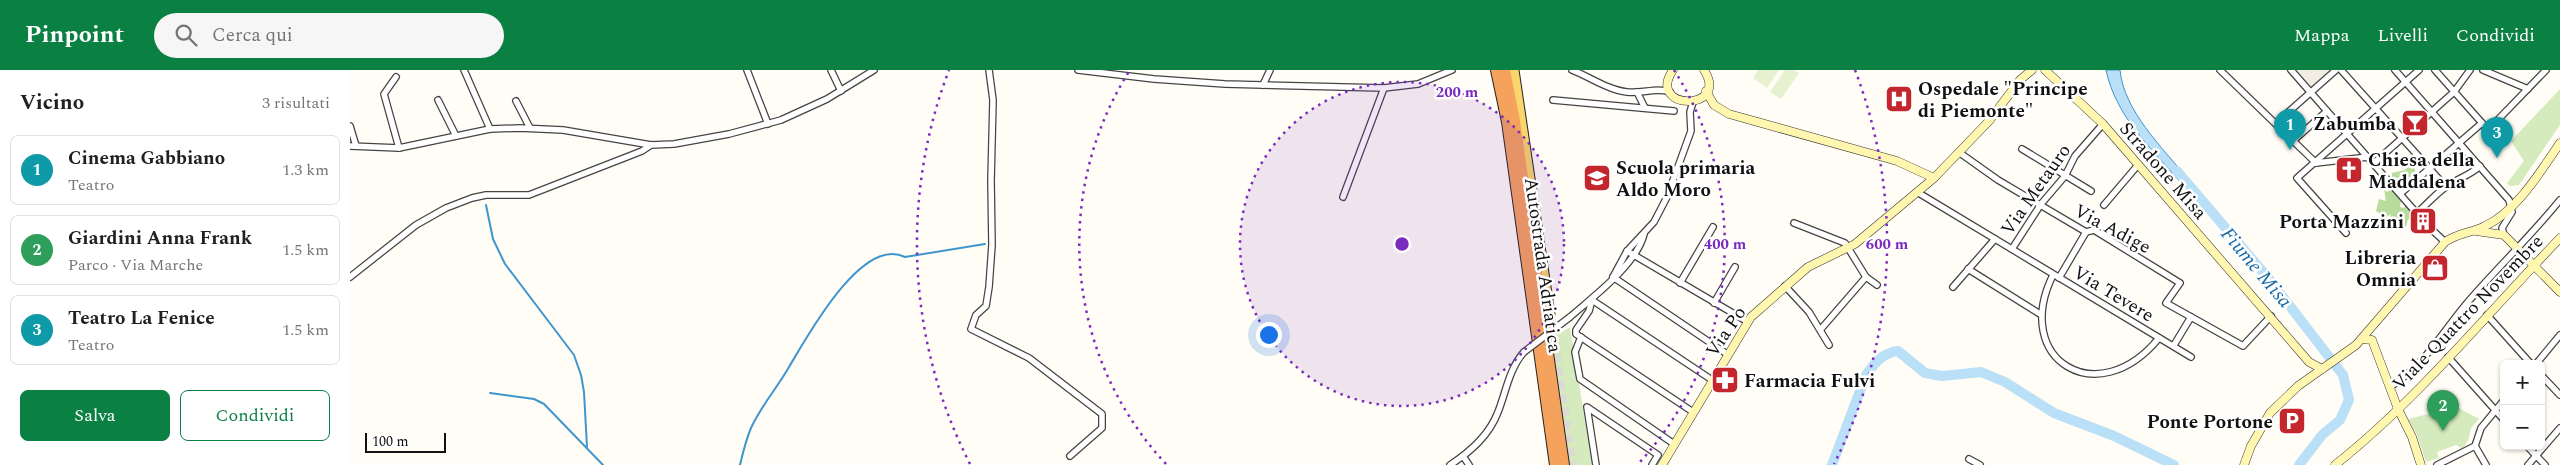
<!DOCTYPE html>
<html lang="it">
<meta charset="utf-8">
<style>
body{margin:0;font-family:Spectral,serif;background:#f6f6f6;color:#202124}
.controls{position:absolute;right:15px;bottom:15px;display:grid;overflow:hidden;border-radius:8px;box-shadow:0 1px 4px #0004}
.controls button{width:45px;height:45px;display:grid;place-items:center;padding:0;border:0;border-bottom:1px solid #e0e0e0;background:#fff;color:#202124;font:25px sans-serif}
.scale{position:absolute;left:15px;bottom:12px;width:81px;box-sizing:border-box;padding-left:5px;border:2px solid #111;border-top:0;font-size:14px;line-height:18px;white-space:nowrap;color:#111;-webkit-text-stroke:4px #fff;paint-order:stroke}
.you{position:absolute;left:918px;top:264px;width:18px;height:18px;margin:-12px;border:4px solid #fff;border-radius:50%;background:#1a73e8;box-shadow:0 0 0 8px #1a73e833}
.badge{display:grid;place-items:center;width:32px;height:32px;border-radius:50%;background:#0b8043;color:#fff;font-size:16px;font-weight:700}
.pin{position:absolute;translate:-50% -41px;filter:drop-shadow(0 1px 2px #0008)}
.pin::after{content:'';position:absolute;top:26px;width:18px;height:15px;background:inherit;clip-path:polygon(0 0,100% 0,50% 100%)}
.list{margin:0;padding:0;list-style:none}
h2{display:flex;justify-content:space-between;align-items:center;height:65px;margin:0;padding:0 20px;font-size:21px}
h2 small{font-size:16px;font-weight:400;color:#757577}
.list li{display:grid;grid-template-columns:32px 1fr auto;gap:15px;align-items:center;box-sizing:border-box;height:70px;margin:0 10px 10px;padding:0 10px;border:1px solid #e0e0e0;border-radius:8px}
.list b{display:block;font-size:19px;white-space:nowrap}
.list p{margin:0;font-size:16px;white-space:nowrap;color:#757577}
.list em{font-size:16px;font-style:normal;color:#757577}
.actions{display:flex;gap:10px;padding:15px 20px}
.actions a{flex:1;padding:11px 0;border:1px solid #0b8043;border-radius:8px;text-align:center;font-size:18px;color:#0b8043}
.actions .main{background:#0b8043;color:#fff}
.icon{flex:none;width:28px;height:28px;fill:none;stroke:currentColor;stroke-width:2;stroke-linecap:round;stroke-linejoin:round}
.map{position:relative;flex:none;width:2210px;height:395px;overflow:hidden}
header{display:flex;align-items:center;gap:30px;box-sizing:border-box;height:70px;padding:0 25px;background:#0b8043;color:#fff}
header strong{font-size:24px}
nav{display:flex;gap:28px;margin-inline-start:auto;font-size:18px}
.search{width:350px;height:45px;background:#f6f6f6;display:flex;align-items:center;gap:12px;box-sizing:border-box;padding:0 18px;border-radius:28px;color:#757577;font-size:19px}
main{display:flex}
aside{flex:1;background:#fff}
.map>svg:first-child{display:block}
.green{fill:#d5ebbd}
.forest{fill:#b9dc9c}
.pitch{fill:#e6f2cf}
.plaza{fill:#f1ede2}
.water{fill:#b9e0f7;stroke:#3f96cf}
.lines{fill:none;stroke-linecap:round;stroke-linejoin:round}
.stream{stroke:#3f96cf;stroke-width:2}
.river{stroke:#b9e0f7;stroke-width:10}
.primary-tunnel{stroke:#dbdad3;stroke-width:9;stroke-dasharray:9 4.5;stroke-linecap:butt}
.street-casing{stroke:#444;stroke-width:8}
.secondary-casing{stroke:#333;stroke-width:9}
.primary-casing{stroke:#222;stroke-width:11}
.highway-casing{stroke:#222;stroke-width:12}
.street{stroke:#fff;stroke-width:5.5}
.secondary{stroke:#fff6b0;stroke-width:8}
.primary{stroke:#f9d66b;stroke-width:9}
.highway{stroke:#f5a25d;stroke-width:10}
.street-bridge-casing{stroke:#444;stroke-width:8;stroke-linecap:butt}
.street-bridge{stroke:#fff;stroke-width:5.5}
.ring{fill:none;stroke:#7b2cbf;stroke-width:2.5;stroke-dasharray:2.5 5}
.labels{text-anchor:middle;stroke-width:5;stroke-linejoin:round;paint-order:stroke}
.poi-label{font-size:19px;font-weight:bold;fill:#111;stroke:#fff;text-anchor:start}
.street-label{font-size:19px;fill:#111;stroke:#fff}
.water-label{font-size:20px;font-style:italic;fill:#1768a6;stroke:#fff}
.centre{fill:#7b2cbf;stroke:#fff;stroke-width:2.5}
.ring-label{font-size:15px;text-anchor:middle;font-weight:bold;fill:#7b2cbf;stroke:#fff;stroke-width:5;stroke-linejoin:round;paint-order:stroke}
</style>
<header>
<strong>Pinpoint</strong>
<div class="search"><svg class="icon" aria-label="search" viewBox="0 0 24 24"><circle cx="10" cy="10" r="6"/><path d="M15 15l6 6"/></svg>Cerca qui</div>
<nav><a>Mappa</a><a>Livelli</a><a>Condividi</a></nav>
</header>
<main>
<aside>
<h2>Vicino<small>3 risultati</small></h2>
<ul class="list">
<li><span class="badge" style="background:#0f9aa8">1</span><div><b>Cinema Gabbiano</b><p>Teatro</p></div><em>1.3 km</em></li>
<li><span class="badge" style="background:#2e9e5b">2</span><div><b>Giardini Anna Frank</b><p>Parco · Via Marche</p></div><em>1.5 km</em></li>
<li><span class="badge" style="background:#0f9aa8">3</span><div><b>Teatro La Fenice</b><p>Teatro</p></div><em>1.5 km</em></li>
</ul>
<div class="actions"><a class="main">Salva</a><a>Condividi</a></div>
</aside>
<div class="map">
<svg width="2210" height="395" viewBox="0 0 2210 395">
<rect width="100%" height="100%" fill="#fffdf5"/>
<g class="green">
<path d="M2210,19V55L2169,115L2160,116L2157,113L2174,91L2161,71Z"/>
<path d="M1220,257L1242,395H1218L1199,270Z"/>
<path d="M2107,337L2129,349L2121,358L2119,368L2113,379L2106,375L2087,382L2089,388L2076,392L2067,365L2058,349Z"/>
</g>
<g class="forest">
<path d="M2061,91L2065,93V108L2055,111L2054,116L2050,118L2047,116V108L2042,107V103L2055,100Z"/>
<path d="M2042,118L2051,130L2050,137L2054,138L2056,135L2063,148L2061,151L2058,149L2056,157L2049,159L2038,149L2041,144L2036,147L2026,141L2029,129L2036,131L2034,119L2037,122Z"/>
</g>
<g class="pitch">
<path d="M1408,0H1429L1417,18L1403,8Z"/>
<path d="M1435,0H1444L1449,3L1431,29L1420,22Z"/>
</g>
<path class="plaza" d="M1944,0H1984L1961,20Z"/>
<path class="water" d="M1756,0H1770C1774,41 1812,77 1837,108L1831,113C1801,78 1766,47 1756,0Z"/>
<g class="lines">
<g class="stream">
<path d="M136,135L143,169L155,194L224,285L231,305L234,322L237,377"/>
<path d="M140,323L184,329L194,334L253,395"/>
<path d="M390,395C393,382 396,370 401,358C411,336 427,318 439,297C457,267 512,165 555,187L635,174"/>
</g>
<g class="river">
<path d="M1827,101L1919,209L1993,305L1999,330L1990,350L1972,365L1949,395"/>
<path d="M1482,395L1516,305C1525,293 1532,283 1548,281L1575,303L1592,306L1631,302L1655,312L1704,343L1764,366L1824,395"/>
</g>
<path class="primary-tunnel" d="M1200,244L1222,395"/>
<g class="street-casing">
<g id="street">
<path d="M114,0L140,59"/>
<path d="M397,0L418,54"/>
<path d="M481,0L491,21"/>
<path d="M639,0L643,30L641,111L642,175L639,217L636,236L626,245L621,259L679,288L752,344V358L720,386"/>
<path d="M728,0L804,9L875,14L1034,18L1068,14L1102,0"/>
<path d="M1222,0C1240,7 1258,20 1277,22C1292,24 1306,17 1320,22"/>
<path d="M1870,0L1966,93"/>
<path d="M1941,0L2070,147"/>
<path d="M1991,0L2096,117"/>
<path d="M2045,0L2159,130L2162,142L2152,158L2154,165"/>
<path d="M2085,0L2132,53"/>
<path d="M2133,0L2178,19"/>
<path d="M46,7L34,24L49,78"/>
<path d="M913,15L920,0"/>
<path d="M1287,22L1295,38"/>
<path d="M88,30L106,66"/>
<path d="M1203,30L1324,41"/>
<path d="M166,31L180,58"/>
<path d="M1927,52L1986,0"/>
<path d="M0,56L6,76"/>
<path d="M1944,70L1977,41"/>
<path d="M0,76L49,78L140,59L170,58L213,60L301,75L324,74L379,64L431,50L477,29L524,0"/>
<path d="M1672,79L1741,121"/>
<path d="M1610,83L1648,110L1736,162L1744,160L1830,213L1816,233L1893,276L1921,246"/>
<path d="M1966,93L2018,87"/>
<path d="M2024,93L2104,22L2120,0"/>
<path d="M1567,122L1841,287"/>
<path d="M2051,123L2132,53L2138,60L2196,0"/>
<path d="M993,127L1034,18"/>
<path d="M1754,135L1788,95"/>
<path d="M2067,143C2076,135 2084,126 2093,119C2105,109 2118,107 2130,96"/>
<path d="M1444,153L1495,173L1516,207L1527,215"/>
<path d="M2078,156L2095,172"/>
<path d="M1996,163L1947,108L2069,0"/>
<path d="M1662,179L1691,134L1715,106L1725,86L1753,54"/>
<path d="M1277,181L1398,252"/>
<path d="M1618,199L1690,244"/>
<path d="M1703,205C1661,290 1748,343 1809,268"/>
<path d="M0,207L66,155L96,138L122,128L136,125H179L292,81L301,75"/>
<path d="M1263,207L1277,181L1304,152L1317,127L1341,61L1340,42L1343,32"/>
<path d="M1263,207L1377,284"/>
<path d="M1709,208L1736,162"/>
<path d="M1330,213L1363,157"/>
<path d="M1435,216L1459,242L1479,275"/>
<path d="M1603,217L1645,169"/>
<path d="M1242,230L1239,241L1226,260V264L1343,342"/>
<path d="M1242,230L1362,310"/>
<path d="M1364,233L1385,197"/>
<path d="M2137,245L2181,294"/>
<path d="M1220,247C1243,227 1287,194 1294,164"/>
<path d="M1471,259L1516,207"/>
<path d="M1231,267L1225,282L1230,309L1324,374"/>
<path d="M1824,275L1841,247"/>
<path d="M2098,287L2154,350"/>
<path d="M2186,294L2210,265"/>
<path d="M2191,305L2210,325"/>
<path d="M2040,317C2076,294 2090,265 2117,233C2147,198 2181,166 2210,130"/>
<path d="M2177,376L2195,395"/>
<path d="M1113,386L1119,395"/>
<path d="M1619,389L1630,395"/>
<path d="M1100,395C1120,382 1139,366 1148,342C1156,322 1159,299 1174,282"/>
<path d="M1246,395L1237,337L1308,385L1302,395"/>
<path d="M2087,395L2125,376"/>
<path d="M2136,395L2125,376L2131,358L2154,330"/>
<path d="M2178,395L2210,358"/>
</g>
</g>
<g class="secondary-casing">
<g id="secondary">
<path d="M1323,0C1295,41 1381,42 1354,0"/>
<path d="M1695,0L1753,54L1959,292L1972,299"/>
<path d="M1356,21L1364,35L1379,44L1547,91L1584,108"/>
<path d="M2126,161L2154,165L2210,222"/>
<path d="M2012,269L2022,270L2048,339L2062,367L2071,395"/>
<path d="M1312,395L1401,247L1458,197L1505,174L1584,108L1639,51L1670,10L1682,0"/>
<path d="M1894,395L1901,376L1920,343L1948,316L2006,275L2095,172C2107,163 2121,163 2135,156C2166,142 2191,101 2210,73"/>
<path d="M1985,395C2067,330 2137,244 2210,168"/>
</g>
</g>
<g class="primary-casing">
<path id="primary" d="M1164,0L1200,244"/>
</g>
<g class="highway-casing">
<g id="highway">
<path d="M1146,0L1157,52L1205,395"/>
<path d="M1155,0L1165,51L1214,395"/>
</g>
</g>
<use href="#street" class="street"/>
<use href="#secondary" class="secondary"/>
<use href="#primary" class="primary"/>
<use href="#highway" class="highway"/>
<g class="street-bridge-casing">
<path id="street-bridge" d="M1174,282L1220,247"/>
</g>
<use href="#street-bridge" class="street-bridge"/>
</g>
<circle cx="1052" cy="174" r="162" fill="#7b2cbf" fill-opacity=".12"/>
<g class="ring">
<circle cx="1052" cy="174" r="162"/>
<path d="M816 394A323 323 0 0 1 780 0M1324 0A323 323 0 0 1 1288 394"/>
<path d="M620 394A485 485 0 0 1 599 0M1505 0A485 485 0 0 1 1484 394"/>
</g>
<defs>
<g id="hospital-square" transform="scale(1.4375)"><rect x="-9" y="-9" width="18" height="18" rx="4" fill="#c4262e" stroke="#fff"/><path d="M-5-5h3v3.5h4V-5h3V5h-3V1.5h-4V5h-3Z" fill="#fff"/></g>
<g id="bar-square" transform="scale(1.4375)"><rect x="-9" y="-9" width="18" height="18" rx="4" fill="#c4262e" stroke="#fff"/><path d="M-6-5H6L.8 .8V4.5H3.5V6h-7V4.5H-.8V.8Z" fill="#fff"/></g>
<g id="church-square" transform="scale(1.4375)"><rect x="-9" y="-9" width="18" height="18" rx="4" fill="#c4262e" stroke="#fff"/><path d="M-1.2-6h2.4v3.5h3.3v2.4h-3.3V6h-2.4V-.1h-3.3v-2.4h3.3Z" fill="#fff"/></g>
<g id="school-square" transform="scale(1.4375)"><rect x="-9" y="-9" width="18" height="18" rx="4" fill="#c4262e" stroke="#fff"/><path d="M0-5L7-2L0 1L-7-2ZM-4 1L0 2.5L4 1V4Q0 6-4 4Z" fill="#fff"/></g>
<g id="building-square" transform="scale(1.4375)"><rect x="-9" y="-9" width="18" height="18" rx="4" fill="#c4262e" stroke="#fff"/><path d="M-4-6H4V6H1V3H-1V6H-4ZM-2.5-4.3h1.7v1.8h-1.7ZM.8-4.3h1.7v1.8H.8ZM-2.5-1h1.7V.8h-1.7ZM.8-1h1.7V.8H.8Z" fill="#fff"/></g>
<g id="shop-square" transform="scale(1.4375)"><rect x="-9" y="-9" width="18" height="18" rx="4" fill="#c4262e" stroke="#fff"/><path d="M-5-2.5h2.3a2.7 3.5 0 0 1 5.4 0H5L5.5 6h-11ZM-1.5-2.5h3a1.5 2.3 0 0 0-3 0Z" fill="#fff"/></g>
<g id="pharmacy-square" transform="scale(1.4375)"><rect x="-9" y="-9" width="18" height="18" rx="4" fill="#c4262e" stroke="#fff"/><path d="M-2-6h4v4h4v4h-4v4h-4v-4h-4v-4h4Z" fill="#fff"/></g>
<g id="parking-square" transform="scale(1.4375)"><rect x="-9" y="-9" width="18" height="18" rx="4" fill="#c4262e" stroke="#fff"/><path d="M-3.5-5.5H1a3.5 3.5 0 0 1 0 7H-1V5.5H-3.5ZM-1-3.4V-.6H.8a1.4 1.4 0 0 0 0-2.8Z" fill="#fff"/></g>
</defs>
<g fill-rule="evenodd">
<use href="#hospital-square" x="1549" y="29"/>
<use href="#bar-square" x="2065" y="53"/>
<use href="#church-square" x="1999" y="100"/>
<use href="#school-square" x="1247" y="108"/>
<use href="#building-square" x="2073" y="151"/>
<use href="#shop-square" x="2085" y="198"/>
<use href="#pharmacy-square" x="1375" y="310"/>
<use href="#parking-square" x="1942" y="351"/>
</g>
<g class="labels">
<g class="poi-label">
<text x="1568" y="25">Ospedale "Principe<tspan x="1568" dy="22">di Piemonte"</tspan></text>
<text x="2046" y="60" text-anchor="end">Zabumba</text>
<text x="2018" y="96">Chiesa della<tspan x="2018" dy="22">Maddalena</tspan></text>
<text x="1266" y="104">Scuola primaria<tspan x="1266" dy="22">Aldo Moro</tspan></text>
<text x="2054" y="158" text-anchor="end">Porta Mazzini</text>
<text x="2066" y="194" text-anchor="end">Libreria<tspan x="2066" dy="22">Omnia</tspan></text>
<text x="1394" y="317">Farmacia Fulvi</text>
<text x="1923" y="358" text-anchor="end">Ponte Portone</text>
</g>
<g class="street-label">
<text transform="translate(1814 100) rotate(49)" y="7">Stradone Misa</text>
<text transform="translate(1685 119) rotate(-55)" y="7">Via Metauro</text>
<text transform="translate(1763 158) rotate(28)" y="7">Via Adige</text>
<text transform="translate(1194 195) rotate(82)" y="7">Autostrada Adriatica</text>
<text transform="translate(1764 223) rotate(31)" y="7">Via Tevere</text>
<text transform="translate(2117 242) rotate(-46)" y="7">Viale Quattro Novembre</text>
<text transform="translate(1375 261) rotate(-56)" y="7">Via Po</text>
</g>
<g class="water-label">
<text transform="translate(1907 197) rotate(50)" y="7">Fiume Misa</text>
</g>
</g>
<circle cx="1052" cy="174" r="8" class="centre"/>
<g class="ring-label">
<text x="1107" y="27">200 m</text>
<text x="1375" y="179">400 m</text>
<text x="1537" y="179">600 m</text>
</g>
</svg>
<div class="controls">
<button>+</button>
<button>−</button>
</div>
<div class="scale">100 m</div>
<div class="you"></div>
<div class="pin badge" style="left:1940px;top:80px;background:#0f9aa8">1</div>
<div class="pin badge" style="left:2093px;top:361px;background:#2e9e5b">2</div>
<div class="pin badge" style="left:2147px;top:88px;background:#0f9aa8">3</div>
</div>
</main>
